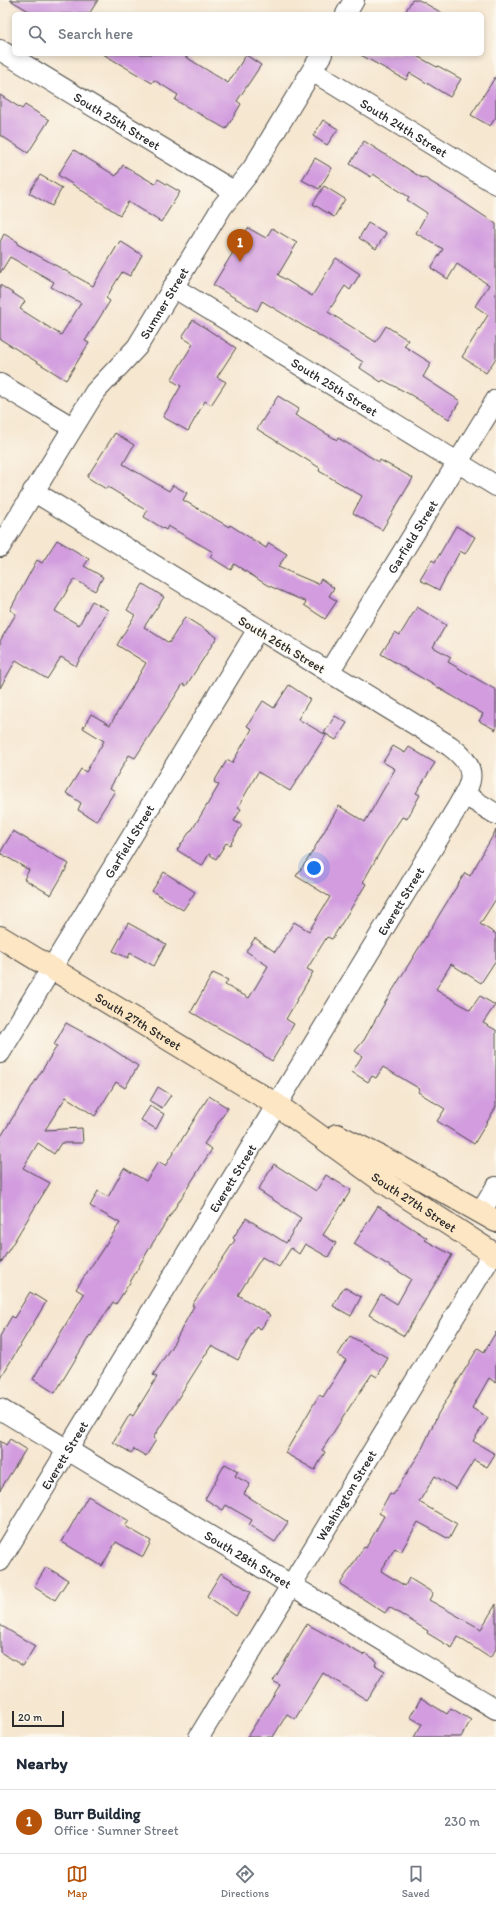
<!DOCTYPE html>
<meta charset="utf-8">
<style>
body{margin:0;font-family:Itim,sans-serif;background:#f6f6f7;color:#1f2937}
.scale{position:absolute;left:12px;bottom:10px;width:52px;box-sizing:border-box;padding-left:4px;border:2px solid #2b2b2b;border-top:0;font-size:11px;line-height:14px;white-space:nowrap;color:#2b2b2b;-webkit-text-stroke:3px #fbf7ec;paint-order:stroke}
.you{position:absolute;left:314px;top:868px;width:14px;height:14px;margin:-10px;border:3px solid #fff;border-radius:50%;background:#1a73e8;box-shadow:0 0 0 6px #1a73e833}
.badge{display:grid;place-items:center;width:26px;height:26px;border-radius:50%;background:#b45309;color:#fff;font-size:13px;font-weight:700}
.pin{position:absolute;translate:-50% -33px;filter:drop-shadow(0 1px 2px #0008)}
.pin::after{content:'';position:absolute;top:21px;width:14px;height:12px;background:inherit;clip-path:polygon(0 0,100% 0,50% 100%)}
.list{margin:0;padding:0;list-style:none}
h2{display:flex;justify-content:space-between;align-items:center;height:52px;margin:0;padding:0 16px;font-size:17px}
h2 small{font-size:13px;font-weight:400;color:#747a83}
.list li{display:grid;grid-template-columns:26px 1fr auto;gap:12px;align-items:center;box-sizing:border-box;height:64px;padding:0 16px;border-top:1px solid #e0e1e3}
.list b{display:block;font-size:15px;white-space:nowrap}
.list p{margin:0;font-size:13px;white-space:nowrap;color:#747a83}
.list em{font-size:13px;font-style:normal;color:#747a83}
.icon{flex:none;width:22px;height:22px;fill:none;stroke:currentColor;stroke-width:2;stroke-linecap:round;stroke-linejoin:round}
.map{position:relative;flex:none;width:496px;height:1737px;overflow:hidden}
.search{position:absolute;background:#fff;box-shadow:0 2px 6px #0003;left:12px;right:12px;top:12px;height:44px;display:flex;align-items:center;gap:10px;box-sizing:border-box;padding:0 14px;border-radius:6px;color:#747a83;font-size:15px}
.sheet{height:116px;background:#fff}
nav{display:flex;justify-content:space-around;align-items:center;box-sizing:border-box;height:56px;border-top:1px solid #e0e1e3;background:#fff;font-size:11px;color:#747a83}
nav a{display:grid;justify-items:center;gap:2px}
nav .on{color:#b45309}
.map>svg:first-child{display:block}
.building{fill:#d29cdf}
.lines{fill:none;stroke-linecap:round;stroke-linejoin:round}
.street-casing{stroke:#494744;stroke-width:22}
.secondary-casing{stroke:#494744;stroke-width:24}
.street{stroke:#fff;stroke-width:20}
.secondary{stroke:#fce6c4;stroke-width:22}
.labels{text-anchor:middle;stroke-width:3;stroke-linejoin:round;paint-order:stroke}
.street-label{font-size:13px;fill:#2b2b2b;stroke:#fbf7ec}
</style>
<div class="map">
<svg width="496" height="1737" viewBox="0 0 496 1737">
<rect width="100%" height="100%" fill="#fbf7ec"/>
<filter id="ink" filterUnits="userSpaceOnUse"><feTurbulence type="fractalNoise" baseFrequency=".025" numOctaves="2"/><feDisplacementMap in="SourceGraphic" scale="8" xChannelSelector="R" yChannelSelector="G"/><feConvolveMatrix kernelMatrix="1 2 1 2 8 2 1 2 1" color-interpolation-filters="sRGB"/></filter>
<filter id="wash" filterUnits="userSpaceOnUse"><feTurbulence type="fractalNoise" baseFrequency=".012" numOctaves="4" result="noise"/><feDisplacementMap in="SourceGraphic" scale="16" xChannelSelector="R" yChannelSelector="G"/><feGaussianBlur stdDeviation="0.9" result="paint"/><feColorMatrix in="noise" values="0 0 0 0 0 0 0 0 0 0 0 0 0 0 0 0 0 1.4 0 .05"/><feComposite in="paint" operator="in"/></filter>
<g filter="url(#wash)">
<rect width="100%" height="100%" fill="#f6e7d1"/>
<g id="blocks">
<g class="building">
<path d="M10,0H98L89,14H34Z"/>
<path d="M412,0H419L444,14H404Z"/>
<path d="M103,54H181L228,83L246,55L261,65L237,101L241,104L226,129L175,100L178,95L154,80L152,83Z"/>
<path d="M359,54H413L437,67L438,66L461,79L450,97L410,73L406,80Z"/>
<path d="M496,76V117L490,126L471,115Z"/>
<path d="M0,95L22,109L25,105L49,120L28,153L0,135Z"/>
<path d="M323,120L338,129L327,145L313,136Z"/>
<path d="M364,141L422,178L423,177L457,198L496,224V358L486,373L462,357L488,315L475,306L489,285L457,264L448,279L431,268L443,249L416,233L427,213L407,200L409,197L373,174L371,177L350,164Z"/>
<path d="M74,150L116,176L123,165L155,184L158,179L180,192L161,222L128,202L120,215L58,175Z"/>
<path d="M315,158L332,168L319,189L302,180Z"/>
<path d="M40,175L62,188L52,206L29,193Z"/>
<path d="M324,186L345,199L334,217L313,204Z"/>
<path d="M368,223L386,233L376,249L359,238Z"/>
<path d="M248,228L266,238L272,228L297,243L278,275L312,296L336,258L360,274L350,290L345,286L328,312L376,342L386,326L408,340L404,346L431,363L423,377L460,401L449,419L411,395L383,380L381,382L360,368L363,362L262,301L257,311L213,285Z"/>
<path d="M4,234L18,242L17,244L93,286L120,241L142,255L130,276L122,272L106,298L110,301L85,341L89,343L66,380L0,339V285L25,301L20,309L61,335L81,303L51,287L54,282L10,257L0,273V242Z"/>
<path d="M193,320L236,348L217,377L226,382L211,405L205,401L188,431L163,417L181,386L171,380L193,344L182,337Z"/>
<path d="M278,396L299,409L295,415L337,440L338,438L379,462L380,460L413,478L382,530L353,513L362,496L319,471L320,468L257,429Z"/>
<path d="M115,433L134,445L123,464L169,491L173,485L187,493L183,500L229,527L230,525L266,548L269,543L287,554L278,567L318,584L321,579L334,588L329,596L337,601L325,619L304,605L306,602L267,585L234,564L231,570L210,557L213,552L168,526L166,530L144,517L147,511L108,487L106,489L87,477Z"/>
<path d="M456,526L475,537L465,554L460,551L439,590L420,580L432,560L435,562Z"/>
<path d="M57,540L89,559L84,566L103,577L95,591L74,579L55,611L79,625L92,601L108,610L76,666L61,657L47,679L16,660L0,688V641L16,614L10,610L37,560L42,563Z"/>
<path d="M143,584L164,597L144,627L169,643L185,617L217,637L186,686L183,684L135,758L129,755L110,788L115,791L96,821L78,810L81,803L66,793L81,769L86,772L104,741L83,728L91,714L110,725L146,663L117,645L135,615L127,610Z"/>
<path d="M417,607L446,625L433,647L451,657L448,662L496,690V730L479,721L483,714L381,654L395,632L400,635Z"/>
<path d="M289,685L310,699L298,719L326,735L290,791L258,772L238,807L241,809L234,821L242,825L230,845L226,843L216,859L209,854L202,866L177,850L191,830H192L219,785L214,782L227,760L232,763L252,729L247,726L263,701L274,708Z"/>
<path d="M335,716L347,723L336,740L324,733Z"/>
<path d="M393,746L405,753L409,747L435,763L416,793L420,795L407,819L402,817L385,843L363,882L366,884L332,939L327,937L307,969L313,972L286,1019L294,1024L272,1061L250,1046L191,1012L213,973L228,980L225,985L249,998L268,966L246,951L255,938L275,952L294,922L309,931L330,897L296,876L308,859L339,806L365,822L395,769L383,762Z"/>
<path d="M496,830V899L480,924L496,934V960L481,983L451,964L436,989L470,1010L480,996L495,1005L483,1023L496,1030V1107L474,1144L437,1121L445,1109L418,1092L420,1089L383,1067L376,1078L372,1076L368,1082L352,1072L362,1056L355,1051L364,1040L383,1006L465,873L470,876Z"/>
<path d="M13,831L69,864L51,895L24,879L29,870L0,853Z"/>
<path d="M164,872L195,892L183,910L152,891Z"/>
<path d="M128,923L166,944L154,966L130,953L128,958L113,951Z"/>
<path d="M66,1023L103,1043L138,1066L125,1088L116,1082L95,1116L66,1097L45,1130L82,1128L83,1143H61L54,1154L38,1143L23,1168L50,1183L0,1264V1138L57,1046L54,1045Z"/>
<path d="M158,1087L171,1095L162,1108L150,1101Z"/>
<path d="M209,1096L228,1108L204,1144L212,1149L149,1249L129,1284L116,1304L113,1302L91,1336L90,1335L55,1393L33,1379L84,1294L76,1289L120,1223L90,1206L98,1191L108,1197L124,1168L146,1181L158,1162L165,1166Z"/>
<path d="M150,1106L164,1114L156,1129L141,1120Z"/>
<path d="M274,1164L316,1191L326,1175L351,1190L323,1235L336,1243L328,1257L305,1244L299,1254L291,1248L279,1267L262,1257L238,1295L270,1315L261,1329L256,1326L238,1360L211,1346L153,1438L156,1440L146,1456L134,1449L131,1453L113,1442L130,1414L133,1416L157,1377L153,1375L175,1341L194,1306L192,1305L235,1240L233,1238L246,1218L286,1243L301,1218L258,1190Z"/>
<path d="M378,1206L427,1238L425,1240L452,1255L404,1336L369,1315L381,1294L397,1304L411,1279L354,1244Z"/>
<path d="M344,1287L361,1297L351,1316L333,1306Z"/>
<path d="M30,1292L46,1302L0,1379V1336L12,1316L14,1318Z"/>
<path d="M496,1332V1383L489,1378L472,1408L488,1418L473,1441L495,1454L487,1467L474,1460L456,1489L435,1476L419,1502L457,1524L449,1539L418,1522L401,1552L395,1548L381,1571L405,1586L409,1578L433,1593L429,1600L481,1629L496,1604V1649L490,1658L458,1637L452,1648L427,1633L428,1631L389,1607L385,1613L340,1584L364,1547L366,1548L384,1516L379,1513L390,1493L393,1495L421,1451L438,1414L478,1348L484,1352Z"/>
<path d="M350,1336L388,1358L377,1377L372,1374L351,1405L322,1450L325,1452L315,1470L285,1453L319,1395L323,1397L346,1360L338,1355Z"/>
<path d="M10,1439L26,1449L0,1490V1441L6,1445Z"/>
<path d="M225,1464L238,1471L235,1476L250,1484L244,1494L288,1522L275,1542L249,1525L252,1520L226,1505L223,1510L205,1499Z"/>
<path d="M88,1496L129,1521L125,1526L151,1541L143,1557L116,1542L102,1566L62,1542Z"/>
<path d="M46,1567L68,1580L55,1600L34,1587Z"/>
<path d="M221,1573L251,1592L236,1616L207,1596Z"/>
<path d="M307,1624L363,1655L365,1653L377,1661L375,1665L385,1671L367,1700L323,1673L295,1719L287,1714L273,1737H247L280,1685L273,1681Z"/>
<path d="M0,1625L35,1646L23,1666L0,1652Z"/>
<path d="M421,1698L447,1714L451,1708L471,1720L461,1737H414L422,1724L410,1717Z"/>
</g>
</g>
</g>
<g filter="url(#ink)">
<use href="#blocks" fill-opacity="0" stroke="#494744" stroke-width="1"/>
<g class="lines">
<g class="street-casing">
<g id="street">
<path d="M346,14L354,0"/>
<path id="s1" d="M0,50L235,192"/>
<path id="s2" d="M312,71L496,184"/>
<path id="s3" d="M173,287L496,486"/>
<path d="M0,384L72,427"/>
<path id="s4" d="M0,547L95,392L137,347L222,207L253,168L322,54"/>
<path id="s5" d="M329,672L496,400"/>
<path d="M465,795L496,814"/>
<path id="s6" d="M0,1053L258,629"/>
<path d="M481,1212L496,1187"/>
<path id="s7" d="M0,1409L496,1709"/>
<path id="s8" d="M0,1561L455,811C472,782 481,770 450,746L33,491"/>
<path id="s9" d="M199,1737L493,1253"/>
</g>
</g>
<g class="secondary-casing">
<g id="secondary">
<path id="s10" d="M0,937L277,1105L382,1181L496,1255"/>
<path d="M337,1135L393,1163L496,1221"/>
</g>
</g>
<use href="#street" class="street"/>
<use href="#secondary" class="secondary"/>
</g>
</g>
<g class="labels">
<g class="street-label">
<text dy="5" stroke="none"><textPath href="#s1" startOffset="137">South 25th Street</textPath></text>
<text dy="5" stroke="none"><textPath href="#s2" startOffset="108">South 24th Street</textPath></text>
<text dy="5" stroke="none"><textPath href="#s4" startOffset="295">Sumner Street</textPath></text>
<text dy="5" stroke="none"><textPath href="#s3" startOffset="190">South 25th Street</textPath></text>
<text dy="5" stroke="none"><textPath href="#s5" startOffset="159">Garfield Street</textPath></text>
<text transform="translate(282 644) rotate(31)" y="5">South 26th Street</text>
<text dy="5" stroke="none"><textPath href="#s6" startOffset="248">Garfield Street</textPath></text>
<text dy="5" stroke="none"><textPath href="#s8" startOffset="772">Everett Street</textPath></text>
<text dy="5" stroke="none"><textPath href="#s10" startOffset="162">South 27th Street</textPath></text>
<text dy="5" stroke="none"><textPath href="#s8" startOffset="448">Everett Street</textPath></text>
<text dy="5" stroke="none"><textPath href="#s10" startOffset="492">South 27th Street</textPath></text>
<text dy="5" stroke="none"><textPath href="#s8" startOffset="124">Everett Street</textPath></text>
<text dy="5" stroke="none"><textPath href="#s9" startOffset="283">Washington Street</textPath></text>
<text dy="5" stroke="none"><textPath href="#s7" startOffset="290">South 28th Street</textPath></text>
</g>
</g>
</svg>
<div class="scale">20 m</div>
<div class="you"></div>
<div class="pin badge" style="left:240px;top:262px">1</div>
<div class="search"><svg class="icon" aria-label="search" viewBox="0 0 24 24"><circle cx="10" cy="10" r="6"/><path d="M15 15l6 6"/></svg>Search here</div>
</div>
<section class="sheet">
<h2>Nearby<small></small></h2>
<ul class="list">
<li><span class="badge">1</span><div><b>Burr Building</b><p>Office · Sumner Street</p></div><em>230 m</em></li>
</ul>
</section>
<nav>
<a class="on"><svg class="icon" aria-label="map" viewBox="0 0 24 24"><path d="M3 6l6-2 6 2 6-2v14l-6 2-6-2-6 2zM9 4v14M15 6v14"/></svg>Map</a>
<a><svg class="icon" aria-label="directions" viewBox="0 0 24 24"><path d="M12 3l9 9-9 9-9-9zM9 14v-3h6M13 9l2 2-2 2"/></svg>Directions</a>
<a><svg class="icon" aria-label="saved" viewBox="0 0 24 24"><path d="M7 4h10v16l-5-4-5 4z"/></svg>Saved</a>
</nav>
